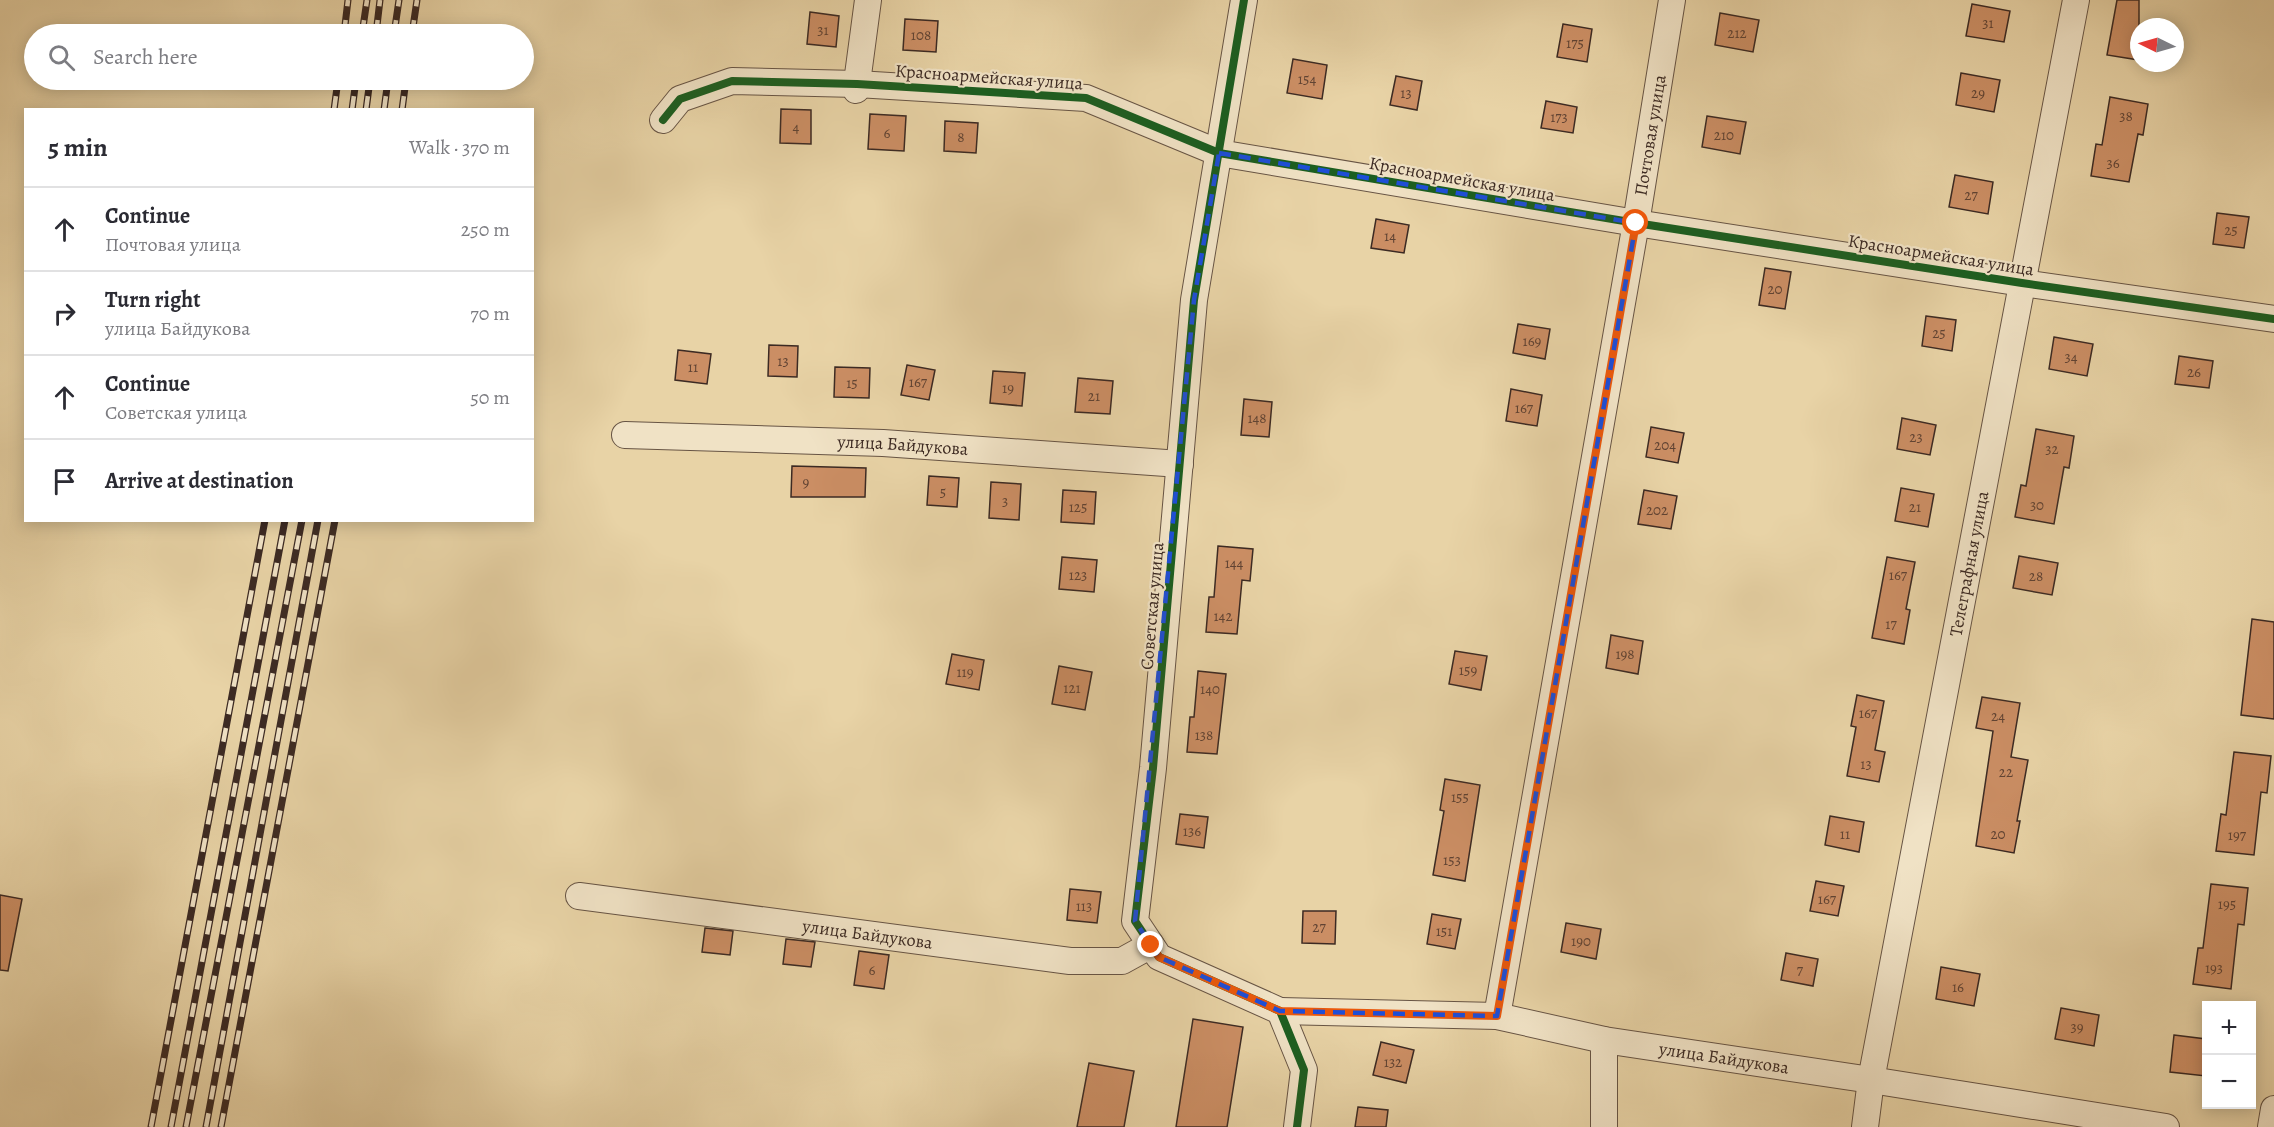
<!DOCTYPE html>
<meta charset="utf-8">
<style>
body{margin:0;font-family:Alegreya,serif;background:#f2f2f3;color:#2b2b33}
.controls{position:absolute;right:18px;bottom:18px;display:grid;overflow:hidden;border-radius:0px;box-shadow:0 3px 15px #0003}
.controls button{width:54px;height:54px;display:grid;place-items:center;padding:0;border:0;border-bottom:2px solid #e1e1e2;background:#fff;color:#2b2b33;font:30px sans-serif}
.compass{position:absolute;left:2130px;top:18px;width:54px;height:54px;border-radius:50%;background:#fff;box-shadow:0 3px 15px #0003;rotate:275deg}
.stop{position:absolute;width:18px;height:18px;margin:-14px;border:4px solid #ea580c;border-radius:50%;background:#fff}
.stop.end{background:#ea580c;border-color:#fff;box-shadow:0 2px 6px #0008}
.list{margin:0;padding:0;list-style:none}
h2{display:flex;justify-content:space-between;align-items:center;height:78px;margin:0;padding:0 24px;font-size:26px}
h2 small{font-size:20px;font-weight:400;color:#7c7c81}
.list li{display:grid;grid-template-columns:39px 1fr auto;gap:18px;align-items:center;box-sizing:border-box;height:84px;padding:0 24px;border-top:2px solid #e1e1e2}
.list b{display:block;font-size:22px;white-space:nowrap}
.list p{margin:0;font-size:20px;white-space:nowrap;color:#7c7c81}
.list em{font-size:20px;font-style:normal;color:#7c7c81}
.icon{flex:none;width:33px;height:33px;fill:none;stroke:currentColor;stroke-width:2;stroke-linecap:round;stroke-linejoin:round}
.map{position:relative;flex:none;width:2274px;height:1127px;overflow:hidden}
.search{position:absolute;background:#fff;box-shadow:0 3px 15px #0003;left:24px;top:24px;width:510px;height:66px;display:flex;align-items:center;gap:15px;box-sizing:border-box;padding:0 21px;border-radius:33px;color:#7c7c81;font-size:22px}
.panel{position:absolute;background:#fff;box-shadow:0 3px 15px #0003;left:24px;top:108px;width:510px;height:414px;border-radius:0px}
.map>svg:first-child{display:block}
.building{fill:#cb8e64;stroke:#3c2a23;stroke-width:1.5}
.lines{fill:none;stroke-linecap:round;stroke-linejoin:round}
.minor-casing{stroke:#675444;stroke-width:28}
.minor{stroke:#f0e2c5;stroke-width:26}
.rail-casing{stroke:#3c2a23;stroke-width:7}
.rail{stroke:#f0e2c5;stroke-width:4.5;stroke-dasharray:14;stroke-linecap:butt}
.cycleway-casing{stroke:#f0e2c5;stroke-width:11}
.cycleway{stroke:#1b5e20;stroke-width:8}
.route{stroke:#ea580c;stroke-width:8}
.marked{fill:none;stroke:#1d4ed8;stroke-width:4.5;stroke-dasharray:12 8;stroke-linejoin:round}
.labels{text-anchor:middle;stroke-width:4.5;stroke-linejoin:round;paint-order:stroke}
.number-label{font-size:15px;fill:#604333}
.street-label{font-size:18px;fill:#3c2a23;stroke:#f0e2c5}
</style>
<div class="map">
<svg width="2274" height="1127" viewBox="0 0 2274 1127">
<rect width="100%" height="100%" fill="#e8d3a6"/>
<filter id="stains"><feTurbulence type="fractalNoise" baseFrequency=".00333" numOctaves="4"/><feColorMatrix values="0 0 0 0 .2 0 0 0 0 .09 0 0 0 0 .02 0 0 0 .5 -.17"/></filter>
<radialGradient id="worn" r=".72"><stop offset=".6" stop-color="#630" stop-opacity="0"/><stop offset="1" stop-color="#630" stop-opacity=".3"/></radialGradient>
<g class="building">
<path d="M2117,0H2139V60L2107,55Z"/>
<path d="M1972,4L2010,11L2004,42L1966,36Z"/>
<path d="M810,12L839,16L836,47L807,44Z"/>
<path d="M1720,13L1759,20L1753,52L1715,45Z"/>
<path d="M905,19L938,21L936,52L903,50Z"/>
<path d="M1563,24L1592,29L1587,62L1557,57Z"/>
<path d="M1293,59L1327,65L1322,99L1287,93Z"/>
<path d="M1961,73L2000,80L1994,112L1956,105Z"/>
<path d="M1396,76L1422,81L1417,110L1390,105Z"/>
<path d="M2110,97L2148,104L2143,135L2138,134L2129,182L2091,176L2096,144L2102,145Z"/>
<path d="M1546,101L1577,107L1573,133L1541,128Z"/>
<path d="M781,109L811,110V144L780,143Z"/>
<path d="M870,114L906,116L904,151L868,149Z"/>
<path d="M1707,116L1746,122L1740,154L1702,147Z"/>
<path d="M945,121L978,123L976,153L944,151Z"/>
<path d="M1955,175L1993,182L1988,214L1949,207Z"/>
<path d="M2217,213L2249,217L2244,248L2213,244Z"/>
<path d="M1376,219L1409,225L1404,253L1371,248Z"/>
<path d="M1765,268L1791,272L1785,309L1759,305Z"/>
<path d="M1926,316L1956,320L1952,351L1922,346Z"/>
<path d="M1518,324L1550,329L1545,359L1513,353Z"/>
<path d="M2054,337L2093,344L2087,376L2049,369Z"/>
<path d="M769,345L798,346L797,377L768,376Z"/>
<path d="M678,350L711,354L707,384L675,380Z"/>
<path d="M2179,356L2213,361L2209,388L2175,384Z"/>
<path d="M907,365L935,370L929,400L901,395Z"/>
<path d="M835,367L870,368L869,398L834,397Z"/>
<path d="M993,371L1025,373L1022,406L990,403Z"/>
<path d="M1078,378L1113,381L1110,414L1075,412Z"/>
<path d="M1511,389L1542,395L1537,426L1506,421Z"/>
<path d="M1244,399L1272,402L1269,437L1241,435Z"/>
<path d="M1902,418L1936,425L1930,455L1897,449Z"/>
<path d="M1651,427L1684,433L1678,463L1646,457Z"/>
<path d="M2036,429L2074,436L2069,468L2064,467L2054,524L2015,517L2021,485L2026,486Z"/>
<path d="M792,466L866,468L865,497H791Z"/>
<path d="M929,476L959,478L957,507L927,505Z"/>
<path d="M991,482L1021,484L1019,520L989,518Z"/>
<path d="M1901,488L1934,494L1928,527L1895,521Z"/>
<path d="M1063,490L1096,492L1094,524L1061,522Z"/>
<path d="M1644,490L1677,496L1671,529L1638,524Z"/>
<path d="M1218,546L1253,549L1250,581L1242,580L1237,634L1206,632L1209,597H1214Z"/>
<path d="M2019,556L2058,563L2052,595L2013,588Z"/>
<path d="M1062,557L1097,560L1094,592L1059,589Z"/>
<path d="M1887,557L1915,562L1906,609L1910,610L1904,644L1872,638Z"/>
<path d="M2252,619L2274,622V719L2241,715Z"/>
<path d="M1611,635L1643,641L1638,674L1606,668Z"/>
<path d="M1455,651L1487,656L1481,690L1449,684Z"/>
<path d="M952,654L984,660L979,690L946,684Z"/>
<path d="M1059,666L1092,672L1085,710L1052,704Z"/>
<path d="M1198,671L1226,674L1217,754L1187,752L1190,717H1194Z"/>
<path d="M1857,695L1884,701L1875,750L1885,752L1879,782L1847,776L1856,727L1851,726Z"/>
<path d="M1982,697L2020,703L2011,757L2028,760L2017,821H2020L2014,853L1976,846L1993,731L1976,728Z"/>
<path d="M2234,752L2271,756L2267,793L2261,792L2254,855L2216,851L2221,814L2226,815Z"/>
<path d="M1445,779L1480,785L1465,881L1433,875L1444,811L1440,810Z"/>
<path d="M1180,814L1208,817L1204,848L1176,844Z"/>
<path d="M1830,816L1864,822L1859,852L1825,845Z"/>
<path d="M1816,881L1844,886L1838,916L1810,911Z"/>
<path d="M2211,884L2248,888L2244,925L2238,924L2231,989L2193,984L2198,948H2203Z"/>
<path d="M1070,889L1101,892L1097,923L1067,920Z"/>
<path d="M0,895L22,899L8,971L0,970Z"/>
<path d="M1303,911H1336L1335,944L1302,943Z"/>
<path d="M1432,914L1461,919L1455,949L1427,944Z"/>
<path d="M1566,923L1601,929L1596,959L1561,952Z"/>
<path d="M705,928L733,931L730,955L702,952Z"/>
<path d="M786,939L815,942L811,967L783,964Z"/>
<path d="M859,951L889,955L884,989L854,985Z"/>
<path d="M1786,953L1818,959L1813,986L1781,980Z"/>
<path d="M1941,967L1980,974L1974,1006L1936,999Z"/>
<path d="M2061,1008L2099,1015L2094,1046L2055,1039Z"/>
<path d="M1193,1019L1243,1027L1227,1127H1176Z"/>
<path d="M2174,1035L2206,1039V1076L2170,1072Z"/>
<path d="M1381,1042L1414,1050L1406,1083L1373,1075Z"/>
<path d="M1089,1063L1134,1071L1124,1127H1077Z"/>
<path d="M1358,1107L1388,1110L1386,1127H1355Z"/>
</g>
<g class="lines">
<g class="minor-casing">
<g id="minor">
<path d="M1244,0L1194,300L1153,768L1135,921L1159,957L1280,1011L1304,1070L1297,1127"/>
<path d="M856,90L868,0"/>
<path d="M663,120L680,99L732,81L857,84L1086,98L1219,153L1636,223L2022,283L2274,319"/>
<path id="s1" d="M625,435L883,443L1180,464"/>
<path id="s2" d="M579,896L1070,961H1122L1151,945"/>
<path id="s3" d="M1280,1011L1497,1016L1604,1040L1871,1080L2166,1127"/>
<path id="s4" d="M1497,1016L1636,223L1672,0"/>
<path d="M1604,1040V1127"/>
<path id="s5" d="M1865,1127L1871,1080L2076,0"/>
<path d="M2271,1127L2274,1109"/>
</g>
</g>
<use href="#minor" class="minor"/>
<g class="rail-casing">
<g id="rail">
<path d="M344,34L348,0"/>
<path d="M362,34L367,0"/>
<path d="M376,34L380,0"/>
<path d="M394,34L399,0"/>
<path d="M412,34L417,0"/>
<path d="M334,110L338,80"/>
<path d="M352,110L356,80"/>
<path d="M366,110L370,80"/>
<path d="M384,110L388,80"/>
<path d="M402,110L406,80"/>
<path d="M151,1127L265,520"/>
<path d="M171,1127L285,520"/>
<path d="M186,1127L302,520"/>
<path d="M206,1127L318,520"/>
<path d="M221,1127L335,520"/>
</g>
</g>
<use href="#rail" class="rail"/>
<g class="cycleway-casing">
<g id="cycleway">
<path d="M1244,0L1194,300L1153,768L1135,921L1159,957L1280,1011L1304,1070L1297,1127"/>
<path d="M663,120L680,99L732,81L857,84L1086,98L1219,153L1636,223L2022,283L2274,319"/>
</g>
</g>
<use href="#cycleway" class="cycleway"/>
</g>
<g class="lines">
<path class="route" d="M1151,945L1159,957L1280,1011L1497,1016L1636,223"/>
</g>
<path class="marked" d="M1219,153L1636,223L1497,1016L1280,1011L1159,957L1135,921L1194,300Z"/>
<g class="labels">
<g class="number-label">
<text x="1988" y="28">31</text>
<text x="823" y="35">31</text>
<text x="1737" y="38">212</text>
<text x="921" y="40">108</text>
<text x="1575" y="48">175</text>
<text x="1307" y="84">154</text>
<text x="1406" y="98">13</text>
<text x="1978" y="98">29</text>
<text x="2126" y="121">38</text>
<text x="1559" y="122">173</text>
<text x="796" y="132">4</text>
<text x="887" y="138">6</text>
<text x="1724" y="140">210</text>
<text x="961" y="142">8</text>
<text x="2113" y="168">36</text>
<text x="1971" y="200">27</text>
<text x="2231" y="235">25</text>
<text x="1390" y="241">14</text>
<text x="1775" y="294">20</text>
<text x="1939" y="338">25</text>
<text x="1532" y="346">169</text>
<text x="2071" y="362">34</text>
<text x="783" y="366">13</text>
<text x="693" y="372">11</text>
<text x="2194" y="377">26</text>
<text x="918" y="387">167</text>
<text x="852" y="388">15</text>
<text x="1008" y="393">19</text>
<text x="1094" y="401">21</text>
<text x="1524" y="413">167</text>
<text x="1257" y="423">148</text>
<text x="1916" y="442">23</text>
<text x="1665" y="450">204</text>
<text x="2052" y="454">32</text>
<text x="806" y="487">9</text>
<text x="943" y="497">5</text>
<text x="1005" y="506">3</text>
<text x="2037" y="510">30</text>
<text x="1078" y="512">125</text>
<text x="1915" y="512">21</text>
<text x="1657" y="515">202</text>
<text x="1234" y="568">144</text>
<text x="1078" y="580">123</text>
<text x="1898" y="580">167</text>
<text x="2036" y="581">28</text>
<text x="1223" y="621">142</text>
<text x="1891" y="629">17</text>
<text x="1625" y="659">198</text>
<text x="1468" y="675">159</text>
<text x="965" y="677">119</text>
<text x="1072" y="693">121</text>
<text x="1210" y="694">140</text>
<text x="1868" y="718">167</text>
<text x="1998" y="721">24</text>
<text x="1204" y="740">138</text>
<text x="1866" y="769">13</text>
<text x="2006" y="777">22</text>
<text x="1460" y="802">155</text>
<text x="1192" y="836">136</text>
<text x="1845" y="839">11</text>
<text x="1998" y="839">20</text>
<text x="2237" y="840">197</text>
<text x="1452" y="865">153</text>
<text x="1827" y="904">167</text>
<text x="2227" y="909">195</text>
<text x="1084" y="911">113</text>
<text x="1319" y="932">27</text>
<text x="1444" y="936">151</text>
<text x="1581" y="946">190</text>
<text x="2214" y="973">193</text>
<text x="872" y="975">6</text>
<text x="1800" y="975">7</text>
<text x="1958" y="992">16</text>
<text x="2077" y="1032">39</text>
<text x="1393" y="1067">132</text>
</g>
<g class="street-label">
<text transform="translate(989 77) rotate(4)" y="6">Красноармейская улица</text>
<text dy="6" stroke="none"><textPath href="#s4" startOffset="894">Почтовая улица</textPath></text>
<text transform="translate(1462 179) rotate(10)" y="6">Красноармейская улица</text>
<text transform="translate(1941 255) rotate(9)" y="6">Красноармейская улица</text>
<text dy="6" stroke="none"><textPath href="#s1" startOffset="278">улица Байдукова</textPath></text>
<text dy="6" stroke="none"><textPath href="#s5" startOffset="573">Телеграфная улица</textPath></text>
<text transform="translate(1152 606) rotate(-85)" y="6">Советская улица</text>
<text dy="6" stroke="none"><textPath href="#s2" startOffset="291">улица Байдукова</textPath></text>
<text dy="6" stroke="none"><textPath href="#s3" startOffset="448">улица Байдукова</textPath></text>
</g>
</g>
<rect width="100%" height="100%" filter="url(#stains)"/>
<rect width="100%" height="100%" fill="url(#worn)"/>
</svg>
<div class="controls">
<button>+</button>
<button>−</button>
</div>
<svg class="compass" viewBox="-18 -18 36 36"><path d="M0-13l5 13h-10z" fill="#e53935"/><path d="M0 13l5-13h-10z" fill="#7c7c81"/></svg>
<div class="stop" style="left:1636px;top:223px"></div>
<div class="stop end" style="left:1151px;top:945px"></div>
<div class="search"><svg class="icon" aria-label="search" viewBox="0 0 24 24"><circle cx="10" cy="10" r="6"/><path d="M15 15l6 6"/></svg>Search here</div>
<section class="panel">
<h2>5 min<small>Walk · 370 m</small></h2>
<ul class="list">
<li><svg class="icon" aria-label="ahead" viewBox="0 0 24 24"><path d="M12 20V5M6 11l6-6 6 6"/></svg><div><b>Continue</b><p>Почтовая улица</p></div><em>250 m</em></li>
<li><svg class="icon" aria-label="right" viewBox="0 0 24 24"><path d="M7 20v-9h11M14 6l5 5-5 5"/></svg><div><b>Turn right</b><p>улица Байдукова</p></div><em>70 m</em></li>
<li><svg class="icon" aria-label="ahead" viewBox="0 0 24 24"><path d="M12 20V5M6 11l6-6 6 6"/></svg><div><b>Continue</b><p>Советская улица</p></div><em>50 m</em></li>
<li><svg class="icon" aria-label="arrive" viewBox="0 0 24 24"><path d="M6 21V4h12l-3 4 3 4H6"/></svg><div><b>Arrive at destination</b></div></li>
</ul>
</section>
</div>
